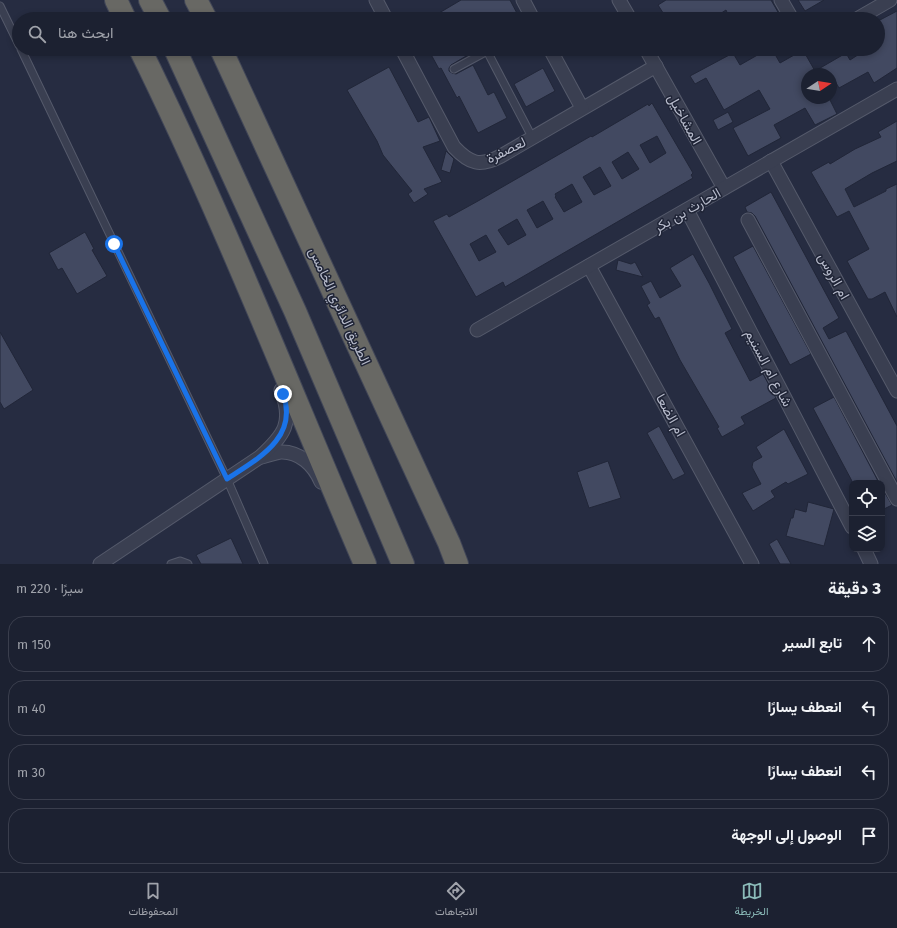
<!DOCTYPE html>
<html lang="ar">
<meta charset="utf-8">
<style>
body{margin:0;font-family:"Fira Sans",Vazirmatn,sans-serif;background:#292e3d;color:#f1f3f6;direction:rtl}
.controls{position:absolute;right:12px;bottom:12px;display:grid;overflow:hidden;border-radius:8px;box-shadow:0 2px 6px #0003}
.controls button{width:36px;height:36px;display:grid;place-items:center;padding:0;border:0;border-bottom:1px solid #3a3e4d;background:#1c2131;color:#f1f3f6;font:20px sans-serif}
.compass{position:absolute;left:801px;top:68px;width:36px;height:36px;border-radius:50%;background:#1c2131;box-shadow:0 2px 6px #0003;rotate:78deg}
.stop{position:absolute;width:12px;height:12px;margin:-9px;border:3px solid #1a73e8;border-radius:50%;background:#fff}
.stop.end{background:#1a73e8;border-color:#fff;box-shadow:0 1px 4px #0008}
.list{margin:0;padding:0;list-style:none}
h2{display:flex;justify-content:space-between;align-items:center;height:52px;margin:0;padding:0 16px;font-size:17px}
h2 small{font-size:13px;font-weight:400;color:#a0a3ab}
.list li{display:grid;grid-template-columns:26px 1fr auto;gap:12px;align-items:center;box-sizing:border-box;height:56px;margin:0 8px 8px;padding:0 8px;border:1px solid #3a3e4d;border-radius:16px}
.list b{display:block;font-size:15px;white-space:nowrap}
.list em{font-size:13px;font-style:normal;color:#a0a3ab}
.icon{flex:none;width:22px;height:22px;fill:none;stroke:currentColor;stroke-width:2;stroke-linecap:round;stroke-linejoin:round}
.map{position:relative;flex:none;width:897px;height:564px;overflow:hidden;direction:ltr}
.search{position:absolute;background:#1c2131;box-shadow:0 2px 6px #0003;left:12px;right:12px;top:12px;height:44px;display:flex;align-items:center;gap:10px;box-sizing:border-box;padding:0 14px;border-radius:22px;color:#a0a3ab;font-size:15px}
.sheet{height:308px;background:#1c2131}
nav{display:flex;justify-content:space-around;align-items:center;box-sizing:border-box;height:56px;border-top:1px solid #3a3e4d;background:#1c2131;font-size:11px;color:#a0a3ab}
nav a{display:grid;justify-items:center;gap:2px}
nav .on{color:#8bbbb9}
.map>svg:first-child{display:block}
.building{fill:#424961;stroke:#212638;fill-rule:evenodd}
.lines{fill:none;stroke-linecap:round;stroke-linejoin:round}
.service-casing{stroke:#555a6b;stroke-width:9}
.minor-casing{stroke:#555a6b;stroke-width:15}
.trunk-casing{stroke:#424758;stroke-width:24}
.service{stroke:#3a3f51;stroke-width:7}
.minor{stroke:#3a3f51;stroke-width:13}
.trunk{stroke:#686864;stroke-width:22}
.route{stroke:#1a73e8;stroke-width:5}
.labels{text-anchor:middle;stroke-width:3;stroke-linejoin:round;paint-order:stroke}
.street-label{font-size:14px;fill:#b7bbcb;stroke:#1f2436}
</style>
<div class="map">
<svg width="897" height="564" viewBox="0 0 897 564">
<rect width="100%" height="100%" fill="#262c41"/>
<g class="building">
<path d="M461,0H510L520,19H429Z"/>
<path d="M666,0H771L782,19H730L726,10L712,19H667L658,5Z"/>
<path d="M798,0H824L805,11Z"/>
<path d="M897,11V68L874,83L868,72L839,88L831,74H807V98H829L837,114L815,125L805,108L774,125L781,138L748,156L733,128L770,109L759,90L724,110L706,78L695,84L690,76L733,53L740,65L768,49H772L780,63L803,50L815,71L846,53L850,60L867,49H878V21Z"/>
<path d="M428,49H478L451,65L449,68V71L452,73L456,74L473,65L488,95L494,92L507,118L478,133L459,96L457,98L441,68L439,69Z"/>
<path d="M389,67L418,122L429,117L440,141L423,147L442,182L424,189L428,194L414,203L408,194L412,191L383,155L377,141L347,90Z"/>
<path d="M543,68L555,91L526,107L514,84Z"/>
<path d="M652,103L693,173L691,175L693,178L505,287L503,282L476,297L433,221L447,214L449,217L478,201L591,136L592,137L648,104L649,106ZM657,136L666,153L650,163L640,145ZM628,152L639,169L622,179L612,162ZM600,167L611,186L594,195L583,177ZM572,184L582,202L564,212L555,197L556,196L555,194ZM543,201L553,219L537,228L527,210ZM517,219L526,235L508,245L498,230ZM486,235L496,252L479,261L470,244Z"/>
<path d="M728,112L733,122L718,130L713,120Z"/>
<path d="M897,121V161L872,173L845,189L854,207L886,191V189L897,184V317L885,292L872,299H868L847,261L869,249L849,211L837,217L811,172L829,162L830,164L855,149L881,137L878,132Z"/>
<path d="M446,151L454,159L450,173L441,170Z"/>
<path d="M771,192L839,318L823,328L829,339L846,331L897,426V482L755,216L752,213L747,212L745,207Z"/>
<path d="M85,232L94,249L92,250L107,276L77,294L62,268L58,270L49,253Z"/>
<path d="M753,246L811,354L790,365L733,257Z"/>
<path d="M693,254L709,283L732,329L725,333L750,381L763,374L776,398L741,417L745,424L722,437L717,428L719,427L680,360L659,317L655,319L647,305L650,303L641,286L651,281L660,298L681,286L670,268Z"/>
<path d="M618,260L631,264L635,262L643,277L616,270Z"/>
<path d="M0,332L33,390L4,409L0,402Z"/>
<path d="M834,397L879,483H853L813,408Z"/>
<path d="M659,426L685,474L673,480L647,433Z"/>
<path d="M784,429L808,474L788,484L786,482L771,491L775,497L753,511L742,493L761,484L752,467L753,462L762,457L756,447Z"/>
<path d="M608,461L621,498L589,508L577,472Z"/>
<path d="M882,488L892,505L882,510Z"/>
<path d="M808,502L834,509L824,546L786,536L791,518H793L795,509L806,512Z"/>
<path d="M231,538L243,564H201L196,555Z"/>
<path d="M777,539L791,564H780L769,544Z"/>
</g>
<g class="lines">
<g class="service-casing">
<g id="service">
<path d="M0,6L19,45"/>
<path d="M21,49L227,479L264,564"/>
<path d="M487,51L532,137"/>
<path d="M454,69L491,49"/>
<path d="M171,564L180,561L188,564"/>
</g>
</g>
<g class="minor-casing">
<g id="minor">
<path d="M376,0L386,19"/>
<path d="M523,0L533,19"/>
<path d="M619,0L630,19"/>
<path d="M781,0L792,19"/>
<path d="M857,19L890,0"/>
<path d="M402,49L454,147C470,164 480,167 501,156L656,66"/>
<path d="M550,49L582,108"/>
<path d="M646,49L724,188"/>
<path d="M771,161L897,391"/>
<path d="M687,210L852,527"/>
<path d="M748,220L897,499"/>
<path d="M589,266L752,564"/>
<path d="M477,330L897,89"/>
<path d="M262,457C268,455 274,453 280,452C299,451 314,465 321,482"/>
<path d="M864,549L871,564"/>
<path d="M100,564L260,457C284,435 294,423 281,390"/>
</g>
</g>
<g class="trunk-casing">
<g id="trunk">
<path d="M116,0L125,19"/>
<path d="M150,0L160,19"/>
<path d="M196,0L206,19"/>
<path d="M140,49C223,217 291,392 365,564"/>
<path d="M175,49L295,311L403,564"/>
<path d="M221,49L449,543L457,564"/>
</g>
</g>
<use href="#service" class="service"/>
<use href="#minor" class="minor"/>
<use href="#trunk" class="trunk"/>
</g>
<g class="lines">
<path class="route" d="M114,244L227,479C257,459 299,438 283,394"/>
</g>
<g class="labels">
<g class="street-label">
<text transform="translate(685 119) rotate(61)" y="5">المشاخيل</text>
<text transform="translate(506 150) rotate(-26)" y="5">لعصفرة</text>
<text transform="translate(687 210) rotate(-30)" y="5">الحارث بن بكر</text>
<text transform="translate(834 276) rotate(61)" y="5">ام الروس</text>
<text transform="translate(340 306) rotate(65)" y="5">الطريق الدائري الخامس</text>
<text transform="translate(769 368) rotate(62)" y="5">شارع ام السنيم</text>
<text transform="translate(671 415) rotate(61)" y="5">ام الضعا</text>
</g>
</g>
</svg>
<div class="controls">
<button><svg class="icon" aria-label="locate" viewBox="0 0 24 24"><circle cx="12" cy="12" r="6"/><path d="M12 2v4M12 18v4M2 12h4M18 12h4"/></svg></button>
<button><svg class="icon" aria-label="layers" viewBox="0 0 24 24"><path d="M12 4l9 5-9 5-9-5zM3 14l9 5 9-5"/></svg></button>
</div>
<svg class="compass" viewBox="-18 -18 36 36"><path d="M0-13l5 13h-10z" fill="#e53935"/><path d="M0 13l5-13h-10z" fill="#a0a3ab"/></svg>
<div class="stop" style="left:114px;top:244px"></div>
<div class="stop end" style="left:283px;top:394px"></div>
<div class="search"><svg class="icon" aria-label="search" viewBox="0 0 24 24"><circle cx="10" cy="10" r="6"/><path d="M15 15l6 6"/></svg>ابحث هنا</div>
</div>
<section class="sheet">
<h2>3 دقيقة<small>سيرًا · 220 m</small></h2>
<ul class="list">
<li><svg class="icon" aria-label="ahead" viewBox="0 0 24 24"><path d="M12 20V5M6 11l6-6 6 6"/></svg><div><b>تابع السير</b></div><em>150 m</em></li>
<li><svg class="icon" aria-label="left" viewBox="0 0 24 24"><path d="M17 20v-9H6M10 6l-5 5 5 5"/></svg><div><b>انعطف يسارًا</b></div><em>40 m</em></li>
<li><svg class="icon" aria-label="left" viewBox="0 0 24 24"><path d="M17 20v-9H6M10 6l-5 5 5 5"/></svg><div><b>انعطف يسارًا</b></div><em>30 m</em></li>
<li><svg class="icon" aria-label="arrive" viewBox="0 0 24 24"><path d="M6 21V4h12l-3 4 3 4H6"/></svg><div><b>الوصول إلى الوجهة</b></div></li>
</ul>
</section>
<nav>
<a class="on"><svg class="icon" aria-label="map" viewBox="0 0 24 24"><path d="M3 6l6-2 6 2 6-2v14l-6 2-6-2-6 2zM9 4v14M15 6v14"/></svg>الخريطة</a>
<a><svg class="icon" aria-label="directions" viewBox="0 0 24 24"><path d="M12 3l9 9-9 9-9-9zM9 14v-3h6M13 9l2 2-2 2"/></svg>الاتجاهات</a>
<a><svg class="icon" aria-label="saved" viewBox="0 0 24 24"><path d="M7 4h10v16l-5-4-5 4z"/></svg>المحفوظات</a>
</nav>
